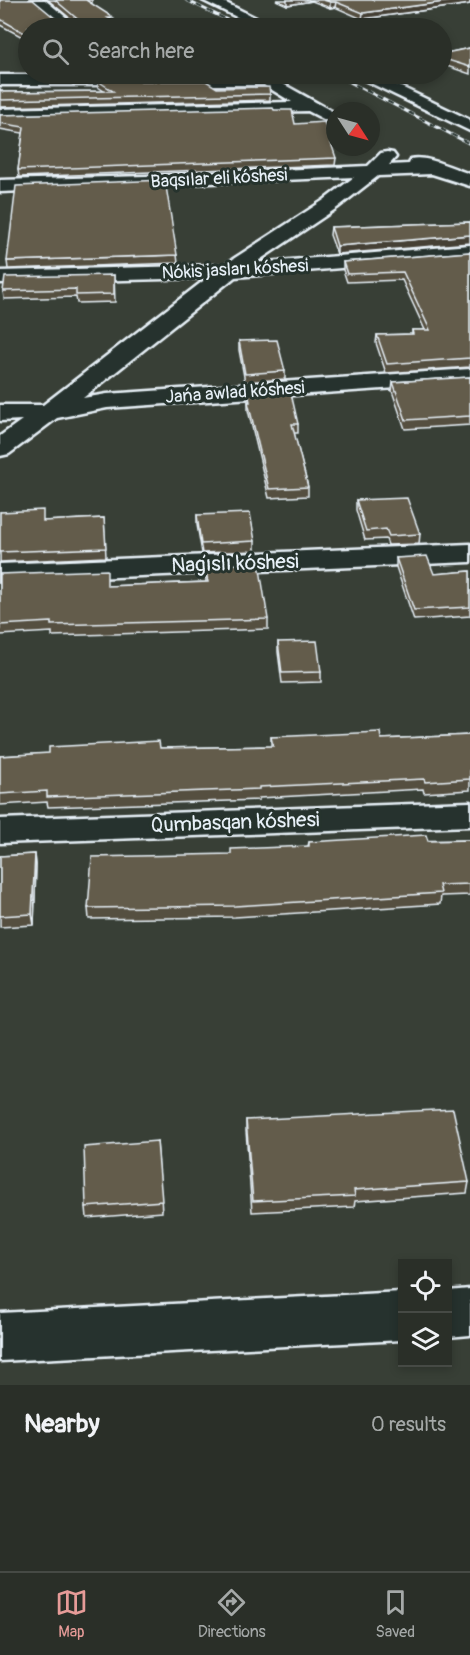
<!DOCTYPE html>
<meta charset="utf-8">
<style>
body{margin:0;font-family:Pangolin,sans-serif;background:#363b34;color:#f1f3f6}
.controls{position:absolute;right:18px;bottom:18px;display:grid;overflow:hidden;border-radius:0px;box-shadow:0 3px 9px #0003}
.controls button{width:54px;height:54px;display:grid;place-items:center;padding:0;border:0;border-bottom:2px solid #464a45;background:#2a2f28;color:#f1f3f6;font:30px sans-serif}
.compass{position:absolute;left:326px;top:102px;width:54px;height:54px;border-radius:50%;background:#2a2f28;box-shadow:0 3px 9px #0003;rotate:126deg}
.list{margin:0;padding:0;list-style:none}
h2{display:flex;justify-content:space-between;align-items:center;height:78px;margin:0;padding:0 24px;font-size:26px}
h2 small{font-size:20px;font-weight:400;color:#a5a9a8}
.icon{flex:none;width:33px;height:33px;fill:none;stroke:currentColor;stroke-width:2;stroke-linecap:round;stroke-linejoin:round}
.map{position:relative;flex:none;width:470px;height:1385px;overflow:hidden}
.search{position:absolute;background:#2a2f28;box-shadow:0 3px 9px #0003;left:18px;right:18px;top:18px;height:66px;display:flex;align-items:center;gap:15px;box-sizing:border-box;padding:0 21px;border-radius:33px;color:#a5a9a8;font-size:22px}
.sheet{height:186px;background:#2a2f28}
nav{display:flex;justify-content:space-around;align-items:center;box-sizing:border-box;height:84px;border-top:2px solid #464a45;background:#2a2f28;font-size:16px;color:#a5a9a8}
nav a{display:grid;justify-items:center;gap:3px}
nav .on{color:#e69b98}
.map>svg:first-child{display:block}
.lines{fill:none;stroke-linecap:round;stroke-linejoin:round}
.minor-casing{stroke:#e8f1f8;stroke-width:5}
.minor{fill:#26332d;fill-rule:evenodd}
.rail-casing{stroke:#e8f1f8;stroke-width:3}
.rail{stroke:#26332d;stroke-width:2;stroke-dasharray:6;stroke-linecap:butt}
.wall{fill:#554f41;stroke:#e8f1f8;stroke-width:1.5}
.shaded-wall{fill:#454035;stroke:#e8f1f8;stroke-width:1.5}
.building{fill:#635c4c;stroke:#e8f1f8;stroke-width:1.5}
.labels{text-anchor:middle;stroke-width:6;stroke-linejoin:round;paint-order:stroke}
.far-street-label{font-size:18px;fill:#e8f1f8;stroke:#26332d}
.street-label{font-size:21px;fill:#e8f1f8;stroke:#26332d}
</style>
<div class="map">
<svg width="470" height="1385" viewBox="0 0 470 1385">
<rect width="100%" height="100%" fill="#383f36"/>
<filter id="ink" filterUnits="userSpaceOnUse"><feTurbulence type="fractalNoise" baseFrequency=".0167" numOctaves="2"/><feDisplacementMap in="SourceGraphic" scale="12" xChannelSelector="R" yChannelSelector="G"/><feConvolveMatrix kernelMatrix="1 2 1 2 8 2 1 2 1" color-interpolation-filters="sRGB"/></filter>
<g filter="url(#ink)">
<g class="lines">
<g class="minor-casing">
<g id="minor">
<path d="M30,0H45L79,28H64Z"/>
<path d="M202,0H220L276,28H259Z"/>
<path d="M355,74H374L470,120V131L358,77Z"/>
<path d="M0,75H267L335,113V125L308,111L0,119V109L292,102L264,85H0Z"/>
<path d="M387,152L393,153L396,157L389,165L409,164L411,159C427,155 454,169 470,174V186L432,174L378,176L337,208L255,263L470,245V257L235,277L83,398L107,394L470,369V383L107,408L57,418L9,454L0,456V436L22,420L0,421V405H43L207,278L0,283V271L224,265L324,200L354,177L0,192V180L146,176L368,166L381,153Z"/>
<path d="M470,544V562L0,582V564Z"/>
<path d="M470,802V826L0,843V819Z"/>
<path d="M470,1289V1335L448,1337V1291Z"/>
<path d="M402,1292V1340L0,1361V1313Z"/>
</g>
</g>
<use href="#minor" class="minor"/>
<g class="rail-casing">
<g id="rail">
<path d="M186,0L244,28"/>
<path d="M334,74L470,144"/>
</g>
</g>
<use href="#rail" class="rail"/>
</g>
<g class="wall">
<path d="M0,0L62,24H77L48,0H92V3H90L114,22L28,28V40L0,25Z"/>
<path d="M276,0H470V4L362,19L335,7L330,8L312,1L287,5Z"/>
<path d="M470,48V74L441,64V54Z"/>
<path d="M98,81L217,88L270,94V100L0,107V89L3,92L104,91L98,87Z"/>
<path d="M274,110L295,124L336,158L335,165L19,177L18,170L23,133L0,129V115Z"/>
<path d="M470,222V243L337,254L330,235L331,227Z"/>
<path d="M470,252V367L386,373L376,343L377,335L412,334V330H425L402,280L347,282L343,270V262Z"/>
<path d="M177,255L178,263L8,269L7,261Z"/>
<path d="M114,275L115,302L77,303L76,297L4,299L3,291Z"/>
<path d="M239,341L285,371V379L245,382L239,350Z"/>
<path d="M470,377V425L405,429L392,391L393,382Z"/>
<path d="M248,392L298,424V433H294L308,487V496L269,498L248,410Z"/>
<path d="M356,500L420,534L419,544L388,545L386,539L365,540L356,510Z"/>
<path d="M0,512L44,521L104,518L106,557L0,562Z"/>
<path d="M197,515L255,541V551L202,553L197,525Z"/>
<path d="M396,558L434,574L470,571V616L414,620L396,567Z"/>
<path d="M205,566L268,619V629L52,636V632L0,635V574L108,586L206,582Z"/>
<path d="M278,642L321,672V682L282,683L278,652Z"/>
<path d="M470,735V790L424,793L423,789L259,798V800L48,807L47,802L0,805V756L160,748L271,746V737L381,739Z"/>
<path d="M470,840V895L441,896L440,904L235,917L89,919L88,908L308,846L309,842Z"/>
<path d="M35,854L36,865L34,925L0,927V856Z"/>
<path d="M246,1120L469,1182L467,1193L355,1201L354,1207L252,1212L246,1131Z"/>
<path d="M157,1141L162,1212L87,1218L86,1207Z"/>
</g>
<g class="shaded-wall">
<path d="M287,0H312V1L287,5Z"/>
<path d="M458,0H470V4L362,19L363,13Z"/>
<path d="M330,2H336L335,7L330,8Z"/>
<path d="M470,235V243L337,254V246Z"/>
<path d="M35,854L36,865L34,925L32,914Z"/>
</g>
<g class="building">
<path d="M0,0H33L62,24H79L81,22L55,0H86L114,18H108L124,28H28V35L0,19Z"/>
<path d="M323,0H458L363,13L336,2H330Z"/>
<path d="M470,48V67L441,58V54Z"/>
<path d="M98,81H206L217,88L269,87L270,94L0,100V89L3,92L113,91Z"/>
<path d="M273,108L274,110H292L295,124L324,122L336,158L18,170L24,127L0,123V115Z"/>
<path d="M165,180L177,255L7,261L16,186Z"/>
<path d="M470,222V235L337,246L331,227Z"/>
<path d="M470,252V358L387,364L377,335L413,334L412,330H430L403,272L347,274L343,262Z"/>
<path d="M114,275V294L76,295V289L3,291L5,277Z"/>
<path d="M277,340L285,371L245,374L239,341Z"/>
<path d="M470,377V416L406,420L393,382Z"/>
<path d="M290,389L298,424H292L308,487L269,489L248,402H250L248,392Z"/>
<path d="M407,498L420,534L389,536L386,529L366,531L356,500Z"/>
<path d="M43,510V521L104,518L106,548L0,552V512Z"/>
<path d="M250,513L255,541L201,544L197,515Z"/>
<path d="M427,556L434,574L470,571V607L414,610L396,558Z"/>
<path d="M259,563L268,619L51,625V622L0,625V574L107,570V586L208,582L205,566Z"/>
<path d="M317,641L321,672L282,673L278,642Z"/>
<path d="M380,732L381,739L470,735V779L425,782L424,779L259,787V789L47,797V791L0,794V756L49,753V747L159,741L160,748L273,746L271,737Z"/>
<path d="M426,835L428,841L470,840V884L439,885L441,893L235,906L88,908L92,857L231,854V849L309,846V842Z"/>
<path d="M35,854L32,914L0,916V856Z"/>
<path d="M453,1109L469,1182L354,1190L355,1196L253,1201L246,1120Z"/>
<path d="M157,1141L162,1201L86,1207L84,1147Z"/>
</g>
</g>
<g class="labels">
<g class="far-street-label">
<text transform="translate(219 178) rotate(-3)" y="6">Baqsılar eli kóshesi</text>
<text transform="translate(235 269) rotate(-3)" y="6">Nókis jasları kóshesi</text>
<text transform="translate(235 392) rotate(-4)" y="6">Jańa awlad kóshesi</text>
</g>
<g class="street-label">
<text transform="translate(235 563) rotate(-2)" y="7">Naǵıslı kóshesi</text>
<text transform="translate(235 822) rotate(-2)" y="7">Qumbasqan kóshesi</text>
</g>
</g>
</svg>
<div class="controls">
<button><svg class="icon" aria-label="locate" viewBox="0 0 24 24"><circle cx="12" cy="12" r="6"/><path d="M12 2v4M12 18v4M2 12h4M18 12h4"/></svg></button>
<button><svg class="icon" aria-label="layers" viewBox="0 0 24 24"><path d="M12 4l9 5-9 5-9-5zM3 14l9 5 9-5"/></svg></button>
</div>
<svg class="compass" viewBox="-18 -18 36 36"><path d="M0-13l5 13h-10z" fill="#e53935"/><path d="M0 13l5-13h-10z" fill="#a5a9a8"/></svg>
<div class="search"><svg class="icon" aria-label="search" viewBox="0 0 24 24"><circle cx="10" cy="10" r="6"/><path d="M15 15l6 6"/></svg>Search here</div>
</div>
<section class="sheet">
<h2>Nearby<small>0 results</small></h2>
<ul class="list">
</ul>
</section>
<nav>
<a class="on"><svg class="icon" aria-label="map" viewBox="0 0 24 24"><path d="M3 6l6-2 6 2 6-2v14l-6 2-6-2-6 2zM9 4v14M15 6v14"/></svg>Map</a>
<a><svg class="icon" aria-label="directions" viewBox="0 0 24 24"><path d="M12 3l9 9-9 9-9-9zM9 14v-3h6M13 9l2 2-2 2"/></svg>Directions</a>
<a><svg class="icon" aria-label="saved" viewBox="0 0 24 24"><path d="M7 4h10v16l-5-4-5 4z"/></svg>Saved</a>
</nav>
